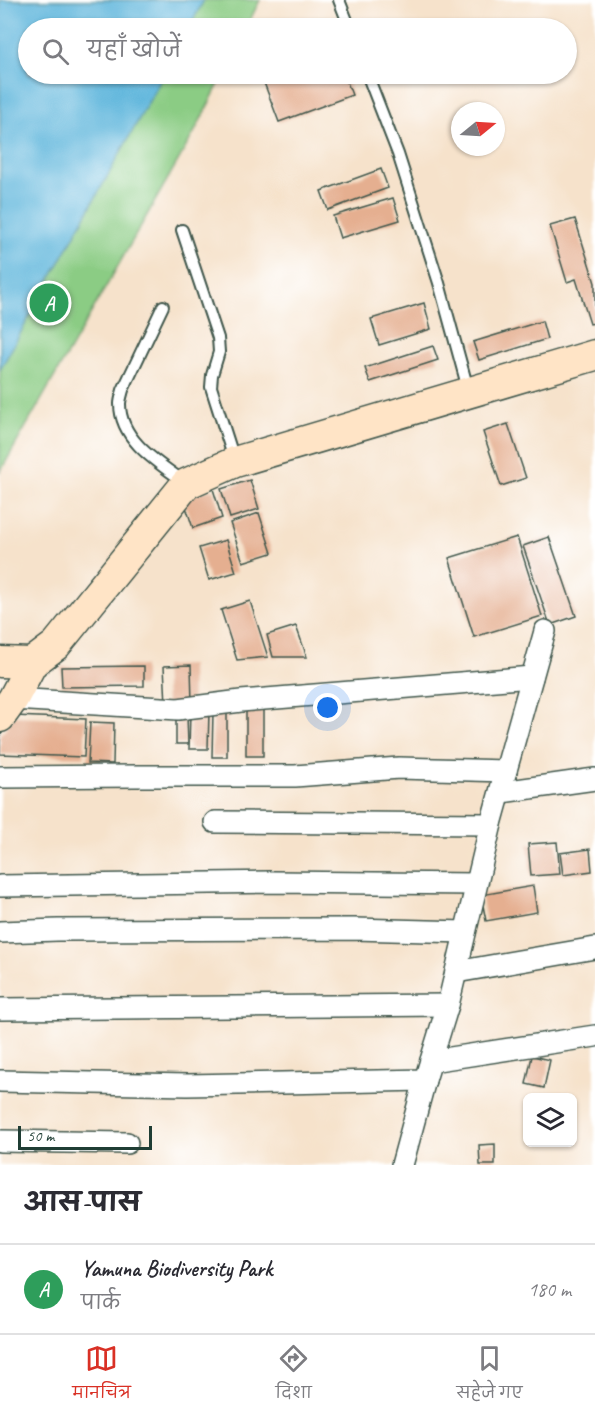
<!DOCTYPE html>
<html lang="hi">
<meta charset="utf-8">
<style>
body{margin:0;font-family:Caveat,"Playpen Sans Deva",sans-serif;background:#f7f7f7;color:#2b2b33}
.controls{position:absolute;right:18px;bottom:18px;display:grid;overflow:hidden;border-radius:9px;box-shadow:0 2px 4px #0004}
.controls button{width:54px;height:54px;display:grid;place-items:center;padding:0;border:0;border-bottom:2px solid #e1e1e2;background:#fff;color:#2b2b33;font:30px sans-serif}
.compass{position:absolute;left:451px;top:102px;width:54px;height:54px;border-radius:50%;background:#fff;box-shadow:0 2px 4px #0004;rotate:72deg}
.scale{position:absolute;left:18px;bottom:15px;width:134px;box-sizing:border-box;padding-left:6px;border:3px solid #1f3d34;border-top:0;font-size:16px;line-height:21px;white-space:nowrap;color:#1f3d34;-webkit-text-stroke:4px #fff;paint-order:stroke}
.you{position:absolute;left:328px;top:708px;width:21px;height:21px;margin:-15px;border:4px solid #fff;border-radius:50%;background:#1a73e8;box-shadow:0 0 0 9px #1a73e833}
.badge{display:grid;place-items:center;width:39px;height:39px;border-radius:50%;background:#d93025;color:#fff;font-size:20px;font-weight:700}
.pin{position:absolute;translate:-50% -50%;border:3px solid #fff;box-shadow:0 2px 6px #0006}
.list{margin:0;padding:0;list-style:none}
h2{display:flex;justify-content:space-between;align-items:center;height:78px;margin:0;padding:0 24px;font-size:26px}
h2 small{font-size:20px;font-weight:400;color:#7c7c81}
.list li{display:grid;grid-template-columns:39px 1fr auto;gap:18px;align-items:center;box-sizing:border-box;height:90px;padding:0 24px;border-top:2px solid #e1e1e2}
.list b{display:block;font-size:22px;white-space:nowrap}
.list p{margin:0;font-size:20px;white-space:nowrap;color:#7c7c81}
.list em{font-size:20px;font-style:normal;color:#7c7c81}
.icon{flex:none;width:33px;height:33px;fill:none;stroke:currentColor;stroke-width:2;stroke-linecap:round;stroke-linejoin:round}
.map{position:relative;flex:none;width:595px;height:1165px;overflow:hidden}
.search{position:absolute;background:#fff;box-shadow:0 2px 4px #0004;left:18px;right:18px;top:18px;height:66px;display:flex;align-items:center;gap:15px;box-sizing:border-box;padding:0 21px;border-radius:33px;color:#7c7c81;font-size:22px}
.sheet{height:168px;background:#fff}
nav{display:flex;justify-content:space-around;align-items:center;box-sizing:border-box;height:84px;border-top:2px solid #e1e1e2;background:#fff;font-size:16px;color:#7c7c81}
nav a{display:grid;justify-items:center;gap:3px}
nav .on{color:#d93025}
.map>svg:first-child{display:block}
.green{fill:#8bcc84;stroke:#55845c;stroke-width:1.5}
.water{fill:#5fb6dc;stroke:#3f7a88;stroke-width:1.5}
.building{fill:#e5af90}
.lines{fill:none;stroke-linecap:round;stroke-linejoin:round}
.lane-casing{stroke:#3f564b;stroke-width:14}
.street-casing{stroke:#3f564b;stroke-width:24}
.secondary-casing{stroke:#3f564b;stroke-width:33}
.lane{stroke:#fff;stroke-width:10}
.street{stroke:#fff;stroke-width:21}
.secondary{stroke:#ffe4c6;stroke-width:30}
</style>
<div class="map">
<svg width="595" height="1165" viewBox="0 0 595 1165">
<rect width="100%" height="100%" fill="#fff"/>
<filter id="ink" filterUnits="userSpaceOnUse"><feTurbulence type="fractalNoise" baseFrequency=".0167" numOctaves="2"/><feDisplacementMap in="SourceGraphic" scale="12" xChannelSelector="R" yChannelSelector="G"/><feConvolveMatrix kernelMatrix="1 2 1 2 8 2 1 2 1" color-interpolation-filters="sRGB"/></filter>
<filter id="wash" filterUnits="userSpaceOnUse"><feTurbulence type="fractalNoise" baseFrequency=".008" numOctaves="4" result="noise"/><feDisplacementMap in="SourceGraphic" scale="24" xChannelSelector="R" yChannelSelector="G"/><feGaussianBlur stdDeviation="1.35" result="paint"/><feColorMatrix in="noise" values="0 0 0 0 0 0 0 0 0 0 0 0 0 0 0 0 0 1.4 0 .05"/><feComposite in="paint" operator="in"/></filter>
<g filter="url(#wash)">
<rect width="100%" height="100%" fill="#f6e2cb"/>
<path class="green" d="M0,0H260L246,28H28V74H224L194,133L0,472Z"/>
<path class="water" d="M0,0H204L189,28H28V74H164L0,370Z"/>
<g id="blocks">
<g class="building">
<path d="M281,74H344L352,95L279,122L263,80Z"/>
<path d="M381,169L388,188L328,210L321,191Z"/>
<path d="M393,198L400,220L340,238L333,216Z"/>
<path d="M575,219L595,283V323L590,324L576,279L567,282L550,226Z"/>
<path d="M424,303L431,329L379,345L371,319Z"/>
<path d="M542,321L547,339L479,360L473,342Z"/>
<path d="M433,346L438,360L370,382L365,368Z"/>
<path d="M508,424L526,478L501,486L483,432Z"/>
<path d="M250,480L259,509L230,518L221,489Z"/>
<path d="M213,489L222,518L193,528L183,498Z"/>
<path d="M259,513L272,553L243,562L230,523Z"/>
<path d="M517,537L542,616L474,637L449,558Z"/>
<path d="M549,537L576,616L550,625L523,546Z"/>
<path d="M226,540L236,572L209,580L199,548Z"/>
<path d="M250,601L268,657L237,660L221,610Z"/>
<path d="M296,626L307,657H273L267,635Z"/>
<path d="M191,665L192,704H166L164,666Z"/>
<path d="M144,666V686L62,687L61,667Z"/>
<rect x="246" y="710" width="17" height="46"/>
<path d="M190,711H209L208,749H189Z"/>
<path d="M213,712H227V757H212Z"/>
<path d="M176,715H187L188,744H176Z"/>
<path d="M14,716L86,719L84,757L0,754V736Z"/>
<path d="M90,722L114,723L113,764L88,763Z"/>
<path d="M557,842L560,874L531,876L528,844Z"/>
<path d="M590,849L592,871L563,875L560,853Z"/>
<path d="M533,886L537,912L486,921L481,895Z"/>
<path d="M532,1056L550,1060L544,1088L526,1084Z"/>
<path d="M495,1144V1165H480L479,1145Z"/>
</g>
</g>
</g>
<g filter="url(#ink)">
<use href="#blocks" fill-opacity="0" stroke="#3f564b" stroke-width="1.5"/>
<g class="lines">
<g class="lane-casing">
<g id="lane">
<path d="M339,0L350,28"/>
<path d="M367,74L398,154L439,283L468,389"/>
<path d="M182,230L218,338L219,352L212,375L211,387L234,459"/>
<path d="M163,306L123,390C122,394 120,400 120,404C120,441 160,464 186,483"/>
</g>
</g>
<g class="street-casing">
<g id="street">
<path d="M13,699L178,709L241,701L532,677"/>
<path d="M0,777L136,776H295L399,768L506,771"/>
<path d="M501,792L595,779"/>
<path d="M215,822L491,824"/>
<path d="M0,886L272,882L476,884"/>
<path d="M0,932L58,930L354,929L465,932"/>
<path d="M456,972L595,948"/>
<path d="M0,1009L448,1005"/>
<path d="M431,1061L595,1036"/>
<path d="M0,1081L187,1085L425,1080"/>
<path d="M0,1141L127,1143"/>
<path d="M402,1165L425,1080L448,1005L491,824L545,631"/>
</g>
</g>
<g class="secondary-casing">
<g id="secondary">
<path d="M0,662L32,663L56,645L186,484L235,462L595,355"/>
<path d="M0,717L13,699L32,663"/>
</g>
</g>
<use href="#lane" class="lane"/>
<use href="#street" class="street"/>
<use href="#secondary" class="secondary"/>
</g>
</g>
</svg>
<div class="controls">
<button><svg class="icon" aria-label="layers" viewBox="0 0 24 24"><path d="M12 4l9 5-9 5-9-5zM3 14l9 5 9-5"/></svg></button>
</div>
<svg class="compass" viewBox="-18 -18 36 36"><path d="M0-13l5 13h-10z" fill="#e53935"/><path d="M0 13l5-13h-10z" fill="#7c7c81"/></svg>
<div class="scale">50 m</div>
<div class="you"></div>
<div class="pin badge" style="left:49px;top:303px;background:#2e9e5b">A</div>
<div class="search"><svg class="icon" aria-label="search" viewBox="0 0 24 24"><circle cx="10" cy="10" r="6"/><path d="M15 15l6 6"/></svg>यहाँ खोजें</div>
</div>
<section class="sheet">
<h2>आस-पास<small></small></h2>
<ul class="list">
<li><span class="badge" style="background:#2e9e5b">A</span><div><b>Yamuna Biodiversity Park</b><p>पार्क</p></div><em>180 m</em></li>
</ul>
</section>
<nav>
<a class="on"><svg class="icon" aria-label="map" viewBox="0 0 24 24"><path d="M3 6l6-2 6 2 6-2v14l-6 2-6-2-6 2zM9 4v14M15 6v14"/></svg>मानचित्र</a>
<a><svg class="icon" aria-label="directions" viewBox="0 0 24 24"><path d="M12 3l9 9-9 9-9-9zM9 14v-3h6M13 9l2 2-2 2"/></svg>दिशा</a>
<a><svg class="icon" aria-label="saved" viewBox="0 0 24 24"><path d="M7 4h10v16l-5-4-5 4z"/></svg>सहेजे गए</a>
</nav>
